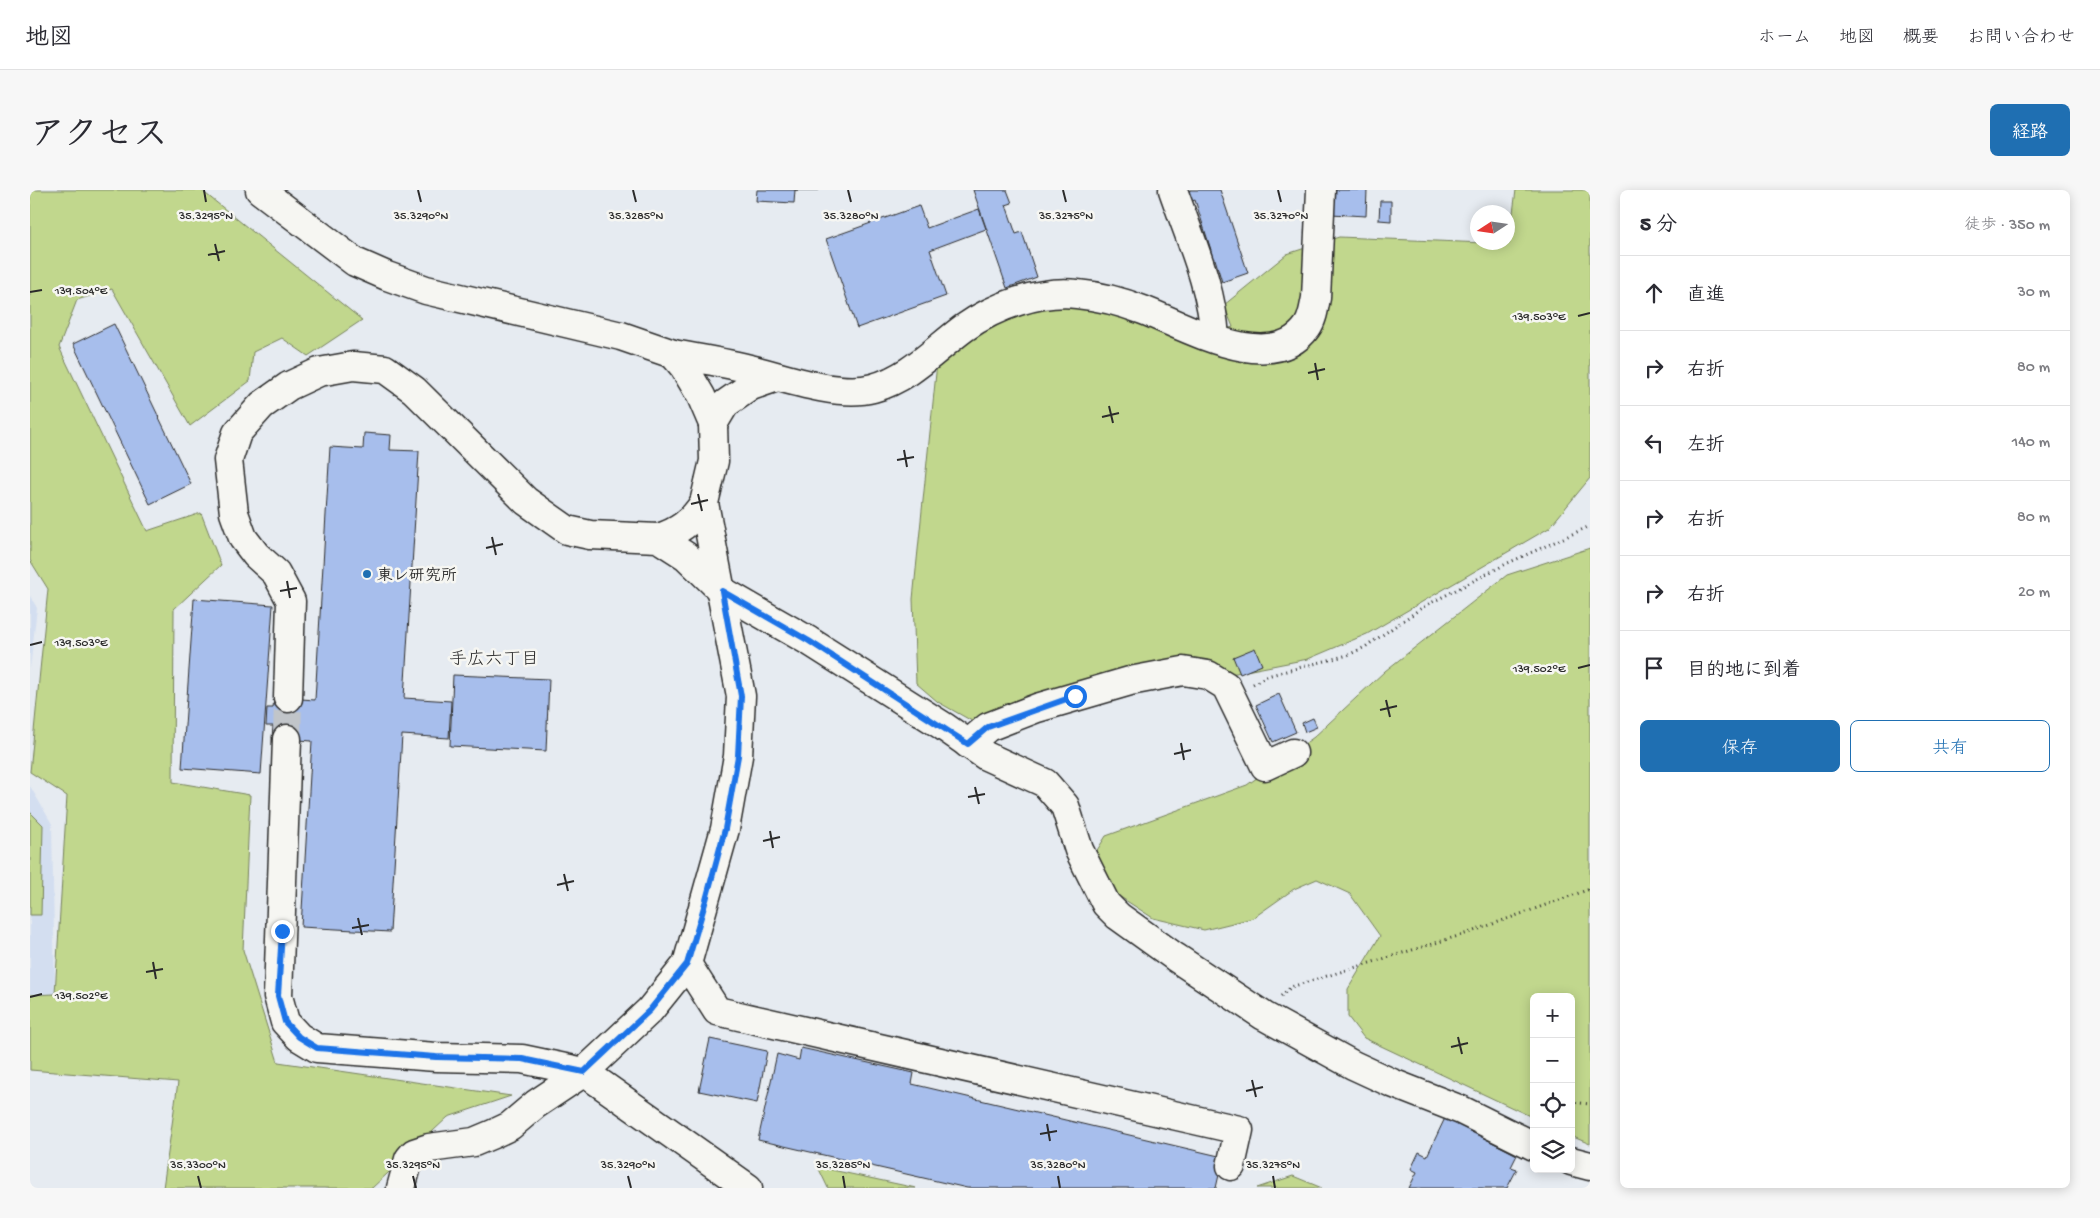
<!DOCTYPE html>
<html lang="ja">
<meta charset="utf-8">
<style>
body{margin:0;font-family:"Gochi Hand","Klee One",sans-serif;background:#f7f7f7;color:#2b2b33}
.controls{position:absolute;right:15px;bottom:15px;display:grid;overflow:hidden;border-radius:8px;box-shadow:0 2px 12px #0003}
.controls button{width:45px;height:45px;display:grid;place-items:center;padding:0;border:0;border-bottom:1px solid #e1e1e2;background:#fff;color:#2b2b33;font:25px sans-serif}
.compass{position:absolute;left:1440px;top:15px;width:45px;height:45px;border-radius:50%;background:#fff;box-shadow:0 2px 12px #0003;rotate:258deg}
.stop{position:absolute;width:15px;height:15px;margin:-11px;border:4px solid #1a73e8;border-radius:50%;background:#fff}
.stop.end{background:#1a73e8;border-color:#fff;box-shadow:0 1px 5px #0008}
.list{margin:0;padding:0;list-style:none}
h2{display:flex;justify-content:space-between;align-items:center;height:65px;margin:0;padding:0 20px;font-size:21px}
h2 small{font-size:16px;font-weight:400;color:#7c7c81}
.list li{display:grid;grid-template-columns:32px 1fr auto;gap:15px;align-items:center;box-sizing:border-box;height:75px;padding:0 20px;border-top:1px solid #e1e1e2}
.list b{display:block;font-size:19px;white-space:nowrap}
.list em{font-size:16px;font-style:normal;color:#7c7c81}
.actions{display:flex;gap:10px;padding:15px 20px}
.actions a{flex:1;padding:11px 0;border:1px solid #1f6fb2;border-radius:8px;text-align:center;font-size:18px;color:#1f6fb2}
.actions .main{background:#1f6fb2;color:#fff}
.icon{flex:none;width:28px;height:28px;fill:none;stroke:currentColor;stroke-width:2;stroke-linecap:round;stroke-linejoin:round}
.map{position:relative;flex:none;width:1560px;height:998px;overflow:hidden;border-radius:8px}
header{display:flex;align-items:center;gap:30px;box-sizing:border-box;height:70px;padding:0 25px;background:#fff;border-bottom:1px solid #e1e1e2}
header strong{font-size:24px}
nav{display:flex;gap:28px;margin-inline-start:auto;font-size:18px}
.intro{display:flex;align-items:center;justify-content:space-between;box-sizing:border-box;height:120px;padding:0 30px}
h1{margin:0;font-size:35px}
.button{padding:12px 22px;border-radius:8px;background:#1f6fb2;color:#fff;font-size:18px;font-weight:700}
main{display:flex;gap:30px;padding:0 30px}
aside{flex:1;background:#fff;border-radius:8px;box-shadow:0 2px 12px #0003}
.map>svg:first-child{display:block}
.built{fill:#d3def0}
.green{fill:#c1d78d;stroke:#76815c}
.building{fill:#a7beec;stroke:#2b2b2b}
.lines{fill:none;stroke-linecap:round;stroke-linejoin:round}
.minor-tunnel{stroke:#c1c5c9;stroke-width:28;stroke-dasharray:28 14;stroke-linecap:butt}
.minor-casing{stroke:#2b2b2b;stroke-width:31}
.path{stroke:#2b2b2b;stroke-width:3;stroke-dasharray:1 4;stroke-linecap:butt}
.minor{stroke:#f6f6f2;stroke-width:28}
.route{stroke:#1a73e8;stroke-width:6}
.ticks{fill:none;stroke:#2b2b2b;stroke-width:2}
.poi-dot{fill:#1f6fb2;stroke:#f6f6f2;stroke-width:2}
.labels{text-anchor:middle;stroke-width:5;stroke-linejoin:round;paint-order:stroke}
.poi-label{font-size:16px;font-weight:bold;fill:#2b2b2b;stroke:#f6f6f2;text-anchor:start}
.neighbourhood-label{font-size:18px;fill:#2b2b2b;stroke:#f6f6f2}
.ticks-label{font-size:12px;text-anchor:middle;fill:#2b2b2b;stroke:#f6f6f2;stroke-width:5;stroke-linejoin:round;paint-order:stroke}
</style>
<header>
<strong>地図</strong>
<nav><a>ホーム</a><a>地図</a><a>概要</a><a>お問い合わせ</a></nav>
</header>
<div class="intro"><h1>アクセス</h1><a class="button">経路</a></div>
<main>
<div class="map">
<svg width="1560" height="998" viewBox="0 0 1560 998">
<rect width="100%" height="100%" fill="#e6ebf1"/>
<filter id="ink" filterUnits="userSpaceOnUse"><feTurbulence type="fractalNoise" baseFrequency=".02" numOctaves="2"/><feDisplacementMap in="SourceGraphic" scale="10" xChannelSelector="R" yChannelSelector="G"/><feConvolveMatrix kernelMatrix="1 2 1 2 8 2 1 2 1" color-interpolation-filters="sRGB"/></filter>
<g filter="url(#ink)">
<g class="built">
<path d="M0,406L7,418L0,479Z"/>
<path d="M0,596L22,634L25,805L0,804Z"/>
</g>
<g class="green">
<path d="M0,0H171L332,130L278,166L252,148L223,162L220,191L160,236L82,99L47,110L29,157L117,341L171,323L191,375L144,419L143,592L220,605L213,760L248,872L481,906L418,927L342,998H133L148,892L0,880V805L25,804L37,606L0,582L18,399L0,370Z"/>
<path d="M1486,0H1560V288L1519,338L1337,444L1278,469L969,529L942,531L908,512L886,493L883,409L907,173L945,142L1009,115L1074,116L1163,149L1203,137L1194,115L1257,64L1309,47L1479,54Z"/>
<path d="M1560,358V954L1541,946V807H1504V928L1334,848L1318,827V799L1350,746L1320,704L1287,689L1264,699L1223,728L1174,740L1123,728L1078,699L1064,665L1076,646L1217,595L1284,547L1355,481L1477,385Z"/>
<path d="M0,622L13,635L11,725H0Z"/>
<path d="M788,977L886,998H798Z"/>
<path d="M1263,986L1292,998H1227Z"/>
</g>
<g class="building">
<path d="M727,0H789H765L764,13L726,11Z"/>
<path d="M943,0H977L982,13L976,15L986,44L992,42L1007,87L977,98Z"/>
<path d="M1161,0H1190L1218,83L1192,92L1185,69L1180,71L1176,62L1181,60L1165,10L1160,12L1156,2Z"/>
<path d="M1303,0H1337L1336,26L1301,24Z"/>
<path d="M1350,11H1361V31L1349,30Z"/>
<path d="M889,16L897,38L949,19L956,39L900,60L916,106L827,138L796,49Z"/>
<path d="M84,134L161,294L120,314L43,154Z"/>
<path d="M334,243L361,245L360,260L389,261L374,508L421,511L419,548L372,545L360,742L271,737L282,551L242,548L243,536H236L237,518H243L244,507L285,510L300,257L333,259Z"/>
<path d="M164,409L243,415L231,584L152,578Z"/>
<path d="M1225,458L1232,475L1210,484L1203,467Z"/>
<path d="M423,485L519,489L516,561L420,556Z"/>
<path d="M1249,504L1266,542L1243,552L1226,515Z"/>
<path d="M1283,528L1287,537L1275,542L1272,533Z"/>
<path d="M680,849L737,861L727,913L669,901Z"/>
<path d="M771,858L884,883L882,894L1193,967L1186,998H937L728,950L747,864L769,870Z"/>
<path d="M1415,928L1487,965L1481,977L1487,979L1477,998H1379L1387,982L1381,979L1389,962L1397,966Z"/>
</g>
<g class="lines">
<path class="minor-tunnel" d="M257,549L258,508"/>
<g class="minor-casing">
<g id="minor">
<path d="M230,0L325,72L357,86L396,100L591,146L643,164L654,177L671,206L683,234L684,271L674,313L711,506L708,566L695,639L657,774L620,820L554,882L506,914L480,936L463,944L444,952L399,958L384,963L379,969L371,998"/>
<path d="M1143,0C1160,49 1182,96 1185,148"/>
<path d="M643,164C670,169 698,173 724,180C757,189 810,207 843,198C880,188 904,160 934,138C965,116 1009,100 1047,104C1070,106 1092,112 1113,120C1155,136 1242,187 1277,137C1283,129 1284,117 1286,108L1291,0"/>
<path d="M683,234L695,214L721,196L747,187"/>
<path d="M628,348C648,342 662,332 674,313"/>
<path d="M258,508L261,411L246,383L226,365L213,348L204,323L198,270L207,243L232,215L259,196L289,182L323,176L355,179L384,200L496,311L537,340L560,345L628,348L656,366L692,401L779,451L913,536L956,566L1015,593L1035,616L1049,660L1076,714L1088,726L1145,767L1234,826L1323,875L1362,893L1431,920L1504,956"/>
<path d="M257,549L248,806L255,832L269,847L287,858L406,867L492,869L554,882L718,998"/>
<path d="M938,554L958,537L1007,518L1100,491L1153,481L1178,485L1196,496L1235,576L1263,563"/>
<path d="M657,774L687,821L1209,940L1201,976"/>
<path d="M1541,971L1560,976"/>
</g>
</g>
<g class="path">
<path d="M1223,494L1237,486L1318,465L1335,457L1393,417L1478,373L1560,336"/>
<path d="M1251,806L1261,797L1438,743L1560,699"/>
<path d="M1541,912L1560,914"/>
</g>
<use href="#minor" class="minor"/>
</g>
</g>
<g class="lines" filter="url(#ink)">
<path class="route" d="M252,741L248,806L255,832L269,847L287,858L406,867L492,869L554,882L620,820L657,774L676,710L695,639L708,566L711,506L692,401L779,451L938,554L958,537L1045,506"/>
</g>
<path class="ticks" d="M174,0L176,12M388,0L391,12M603,0L606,12M818,0L821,12M1033,0L1036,12M1248,0L1251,12M185,54L189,71M178,65L195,61M0,102L12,100M1548,126L1560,123M1285,173L1288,190M1278,183L1295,179M1079,216L1083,233M1072,227L1089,223M874,260L877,277M867,270L884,267M668,304L672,321M661,314L678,310M462,347L466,365M456,358L473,354M257,391L260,408M250,401L267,398M0,455L12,452M1548,478L1560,475M1356,510L1360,527M1350,520L1367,516M1151,553L1154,570M1144,564L1161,560M945,597L949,614M938,607L955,604M740,641L743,658M733,651L750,647M534,684L538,701M527,695L544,691M328,728L332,745M322,738L339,735M123,772L126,789M116,782L133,779M0,807L12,804M1428,847L1432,864M1421,857L1438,853M1222,890L1226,907M1216,901L1233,897M1017,934L1020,951M1010,944L1027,941M168,986L171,998M383,986L386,998M598,986L601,998M813,986L815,998M1028,986L1030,998M1243,986L1245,998"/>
<circle class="poi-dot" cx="337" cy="384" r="5"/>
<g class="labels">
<g class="poi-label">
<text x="347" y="390">東レ研究所</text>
</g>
<g class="neighbourhood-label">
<text x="464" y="474">手広六丁目</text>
</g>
</g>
<g class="ticks-label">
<text x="176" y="29">35.3295°N</text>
<text x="391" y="29">35.3290°N</text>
<text x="606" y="29">35.3285°N</text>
<text x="821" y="29">35.3280°N</text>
<text x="1036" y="29">35.3275°N</text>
<text x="1251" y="29">35.3270°N</text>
<text x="51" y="104">139.504°E</text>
<text x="1509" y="130">139.503°E</text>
<text x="51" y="456">139.503°E</text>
<text x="1509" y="482">139.502°E</text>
<text x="51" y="809">139.502°E</text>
<text x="168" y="978">35.3300°N</text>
<text x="383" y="978">35.3295°N</text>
<text x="598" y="978">35.3290°N</text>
<text x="813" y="978">35.3285°N</text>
<text x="1028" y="978">35.3280°N</text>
<text x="1243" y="978">35.3275°N</text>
</g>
</svg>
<div class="controls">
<button>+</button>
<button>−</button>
<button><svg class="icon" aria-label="locate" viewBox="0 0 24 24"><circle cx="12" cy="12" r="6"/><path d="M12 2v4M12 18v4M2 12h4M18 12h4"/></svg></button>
<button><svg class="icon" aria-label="layers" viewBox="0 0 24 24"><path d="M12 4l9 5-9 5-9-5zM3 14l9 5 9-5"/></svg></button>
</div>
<svg class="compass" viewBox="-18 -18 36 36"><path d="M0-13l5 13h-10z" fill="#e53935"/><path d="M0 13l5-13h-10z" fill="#7c7c81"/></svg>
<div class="stop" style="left:1045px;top:506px"></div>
<div class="stop end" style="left:252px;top:741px"></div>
</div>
<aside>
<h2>5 分<small>徒歩 · 350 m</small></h2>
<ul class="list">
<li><svg class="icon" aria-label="ahead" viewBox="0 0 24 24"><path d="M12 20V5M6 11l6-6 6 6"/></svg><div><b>直進</b></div><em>30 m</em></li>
<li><svg class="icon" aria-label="right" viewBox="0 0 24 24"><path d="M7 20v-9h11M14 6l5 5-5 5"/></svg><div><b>右折</b></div><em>80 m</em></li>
<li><svg class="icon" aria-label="left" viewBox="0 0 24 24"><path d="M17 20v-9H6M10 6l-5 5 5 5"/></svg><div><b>左折</b></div><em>140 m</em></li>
<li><svg class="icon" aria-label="right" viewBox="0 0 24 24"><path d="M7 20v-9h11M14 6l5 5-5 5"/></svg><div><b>右折</b></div><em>80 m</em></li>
<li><svg class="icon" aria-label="right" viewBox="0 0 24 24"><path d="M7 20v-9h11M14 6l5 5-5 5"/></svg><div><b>右折</b></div><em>20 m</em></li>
<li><svg class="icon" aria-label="arrive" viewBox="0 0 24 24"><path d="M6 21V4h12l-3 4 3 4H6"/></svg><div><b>目的地に到着</b></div></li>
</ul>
<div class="actions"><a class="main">保存</a><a>共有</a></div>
</aside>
</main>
